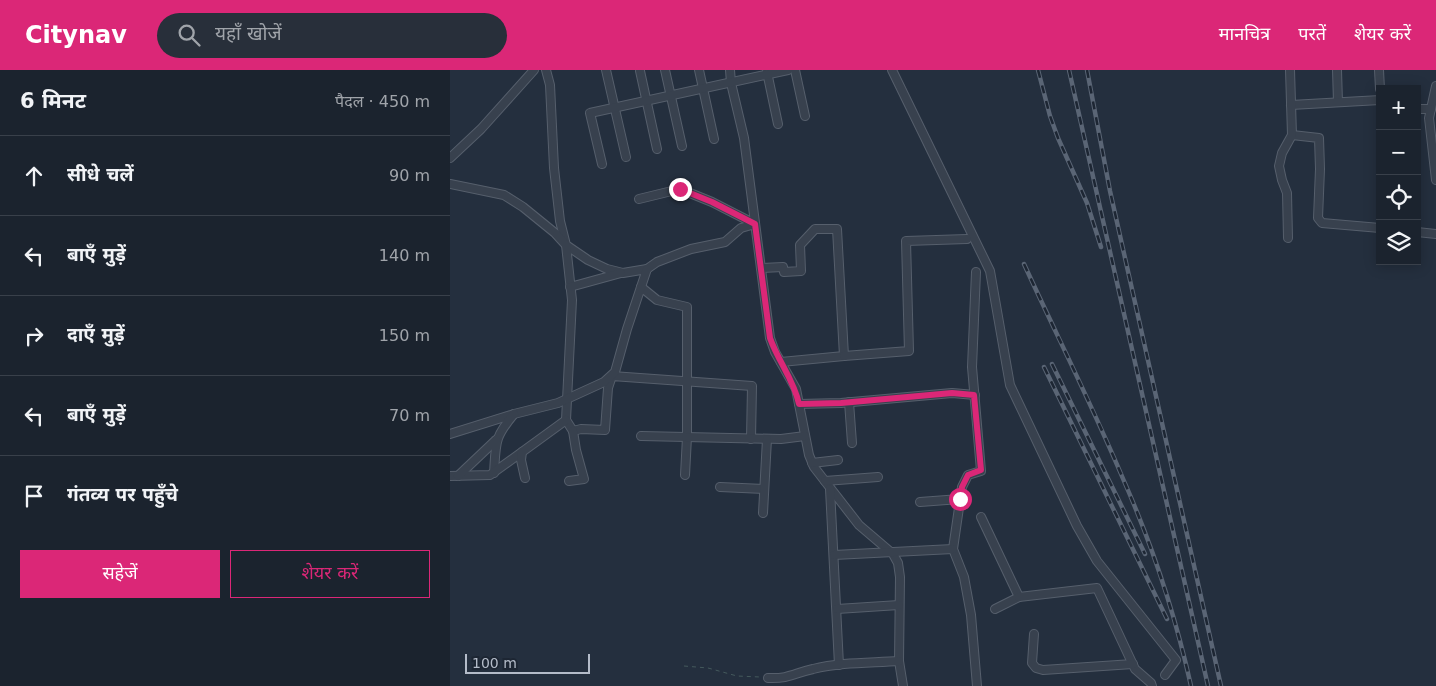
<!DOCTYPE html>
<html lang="hi">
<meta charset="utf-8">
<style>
body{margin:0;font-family:"DejaVu Sans","Noto Sans Devanagari",sans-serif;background:#282f3a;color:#f1f3f6}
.controls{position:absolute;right:15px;top:15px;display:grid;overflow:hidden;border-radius:0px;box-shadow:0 2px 12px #0003}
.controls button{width:45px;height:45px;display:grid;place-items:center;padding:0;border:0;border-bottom:1px solid #39404a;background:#1b232e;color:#f1f3f6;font:25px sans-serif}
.scale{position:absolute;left:15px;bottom:12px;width:125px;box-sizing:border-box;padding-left:5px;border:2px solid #b4bcc9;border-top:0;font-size:14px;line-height:18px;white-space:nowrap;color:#b4bcc9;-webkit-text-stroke:4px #1d2633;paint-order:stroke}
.stop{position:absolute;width:15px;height:15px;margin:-11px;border:4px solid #db2777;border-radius:50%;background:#fff}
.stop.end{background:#db2777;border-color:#fff;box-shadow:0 1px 5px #0008}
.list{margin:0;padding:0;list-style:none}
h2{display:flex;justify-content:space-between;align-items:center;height:65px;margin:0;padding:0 20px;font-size:21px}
h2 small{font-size:16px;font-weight:400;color:#a0a4aa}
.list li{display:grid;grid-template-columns:32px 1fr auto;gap:15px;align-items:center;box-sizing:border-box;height:80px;padding:0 20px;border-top:1px solid #39404a}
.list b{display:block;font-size:19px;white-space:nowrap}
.list em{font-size:16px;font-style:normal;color:#a0a4aa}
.actions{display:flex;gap:10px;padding:15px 20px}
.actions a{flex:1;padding:11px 0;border:1px solid #db2777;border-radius:0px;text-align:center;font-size:18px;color:#db2777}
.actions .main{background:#db2777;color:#fff}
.icon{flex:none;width:28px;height:28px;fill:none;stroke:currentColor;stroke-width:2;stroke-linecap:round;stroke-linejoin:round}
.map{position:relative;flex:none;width:986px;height:616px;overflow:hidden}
header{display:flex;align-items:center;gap:30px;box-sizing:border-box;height:70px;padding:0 25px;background:#db2777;color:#fff}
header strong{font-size:24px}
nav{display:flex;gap:28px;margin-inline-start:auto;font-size:18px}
.search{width:350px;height:45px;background:#282f3a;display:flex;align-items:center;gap:12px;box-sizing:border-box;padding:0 18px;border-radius:28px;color:#a0a4aa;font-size:19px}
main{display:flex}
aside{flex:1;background:#1b232e}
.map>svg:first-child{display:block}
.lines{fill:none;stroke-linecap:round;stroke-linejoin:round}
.street-casing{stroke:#565f6c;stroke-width:10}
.path{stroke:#44595c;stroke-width:1;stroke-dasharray:4 4;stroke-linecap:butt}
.street{stroke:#38414e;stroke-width:8}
.rail-casing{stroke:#5a6575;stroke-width:4.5}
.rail{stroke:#1d2633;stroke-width:2.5;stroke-dasharray:8;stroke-linecap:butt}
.route{stroke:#db2777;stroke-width:6}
</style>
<header>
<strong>Citynav</strong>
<div class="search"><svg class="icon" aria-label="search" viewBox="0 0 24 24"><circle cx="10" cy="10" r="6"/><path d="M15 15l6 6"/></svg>यहाँ खोजें</div>
<nav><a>मानचित्र</a><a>परतें</a><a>शेयर करें</a></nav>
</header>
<main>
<aside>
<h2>6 मिनट<small>पैदल · 450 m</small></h2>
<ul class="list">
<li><svg class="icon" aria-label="ahead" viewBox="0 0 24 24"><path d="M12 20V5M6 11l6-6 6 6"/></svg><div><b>सीधे चलें</b></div><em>90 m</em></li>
<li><svg class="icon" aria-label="left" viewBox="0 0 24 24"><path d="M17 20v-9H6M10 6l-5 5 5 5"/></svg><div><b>बाएँ मुड़ें</b></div><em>140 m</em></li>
<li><svg class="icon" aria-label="right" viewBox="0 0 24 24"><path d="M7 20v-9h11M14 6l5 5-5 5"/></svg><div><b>दाएँ मुड़ें</b></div><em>150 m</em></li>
<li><svg class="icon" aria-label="left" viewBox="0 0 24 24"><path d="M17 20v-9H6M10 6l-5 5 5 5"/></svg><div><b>बाएँ मुड़ें</b></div><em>70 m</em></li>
<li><svg class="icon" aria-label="arrive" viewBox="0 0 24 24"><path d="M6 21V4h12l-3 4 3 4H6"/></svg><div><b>गंतव्य पर पहुँचे</b></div></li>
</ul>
<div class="actions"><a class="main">सहेजें</a><a>शेयर करें</a></div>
</aside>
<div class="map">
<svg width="986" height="616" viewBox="0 0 986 616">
<rect width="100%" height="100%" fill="#242f3e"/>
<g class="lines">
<g class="street-casing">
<g id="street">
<path d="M96,0L100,15L104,98L110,151L116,175L138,190L157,199L173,203L197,199"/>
<path d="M156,0L176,87"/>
<path d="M215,0L232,76"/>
<path d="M249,0L264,69"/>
<path d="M280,0L281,13L294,68L320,268L325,282L346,319L359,385L364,397L409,455L443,484L448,493L450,507L449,591L453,616"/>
<path d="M345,0L355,46"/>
<path d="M442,0L540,201L560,315L627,456L647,491L726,590L715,605"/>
<path d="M887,0L888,32"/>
<path d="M929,0L930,19"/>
<path d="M190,1L207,79"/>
<path d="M317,2L328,54"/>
<path d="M986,16L979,48L986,110"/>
<path d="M841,35L930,30"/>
<path d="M967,39H981"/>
<path d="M842,65L869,68L870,99L868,148L872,153L930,158"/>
<path d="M0,88L31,59L84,0"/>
<path d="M152,94L140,43L338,0"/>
<path d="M0,114L54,125L73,137L105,163L116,175L122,230L116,350L123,361L131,359L155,360L158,318L162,306L302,316L301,369"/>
<path d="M189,129L230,119L262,132L305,154"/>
<path d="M967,162L986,164"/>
<path d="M838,168L837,123L832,110L829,96L832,83L842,65L840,0"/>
<path d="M311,198L333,197L334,202L351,201L350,175L365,159H387L394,286L331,292"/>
<path d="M526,202L522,297L531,401L518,405L512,417L503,479L514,507L521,545L527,616"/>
<path d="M120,217L171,203"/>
<path d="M191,217L207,230L237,237V367L235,405"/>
<path d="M394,286L459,281L456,171L517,169"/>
<path d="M399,332L402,373"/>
<path d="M349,334L391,333L502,323L525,325"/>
<path d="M0,364L64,344L108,333L154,312L165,302L177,259L197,199L207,192L241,179L275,172L291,158L305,154"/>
<path d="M191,366L331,369L355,366"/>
<path d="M362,393L388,390"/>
<path d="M44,403C46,372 44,368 64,344"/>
<path d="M0,406L40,405L72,382"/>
<path d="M8,406L46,370"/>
<path d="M75,408L71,390L72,382L116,350"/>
<path d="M119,411L134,409L126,380L123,361"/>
<path d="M375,411L428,407"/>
<path d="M270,417L314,419"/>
<path d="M380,419L389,595"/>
<path d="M470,432L510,429"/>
<path d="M313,443L317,369"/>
<path d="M531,447L569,527L545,539"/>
<path d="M384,485L503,479"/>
<path d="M569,527L647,518L685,599L701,613L702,616"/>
<path d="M387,539L449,535"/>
<path d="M584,564L582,593L586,598L593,600L683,594"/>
<path d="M318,608C340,609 344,603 363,599C391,592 420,593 449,591"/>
</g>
</g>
<path class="path" d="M234,596L258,598L287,606L310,607"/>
<use href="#street" class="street"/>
<g class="rail-casing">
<g id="rail">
<path d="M588,0L600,46L608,68L637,133L651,177"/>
<path d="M619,0L758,616"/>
<path d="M637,0L660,121L771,616"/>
<path d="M574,194C607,266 643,337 674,411C702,475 726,548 741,616"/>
<path d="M602,294L695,484"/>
<path d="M594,297L717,549"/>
</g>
</g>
<use href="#rail" class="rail"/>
</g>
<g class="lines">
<path class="route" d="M230,119L262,132L305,154L320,268C328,291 344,310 349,334L391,333L502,323L524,325L531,400L518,405L512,417L510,429"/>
</g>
</svg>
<div class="controls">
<button>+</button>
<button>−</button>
<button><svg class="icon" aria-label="locate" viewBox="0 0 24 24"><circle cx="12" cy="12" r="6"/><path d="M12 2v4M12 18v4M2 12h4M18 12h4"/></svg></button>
<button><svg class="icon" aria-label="layers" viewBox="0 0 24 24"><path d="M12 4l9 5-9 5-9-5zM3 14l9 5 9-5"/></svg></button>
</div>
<div class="scale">100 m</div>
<div class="stop" style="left:510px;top:429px"></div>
<div class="stop end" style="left:230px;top:119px"></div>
</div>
</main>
